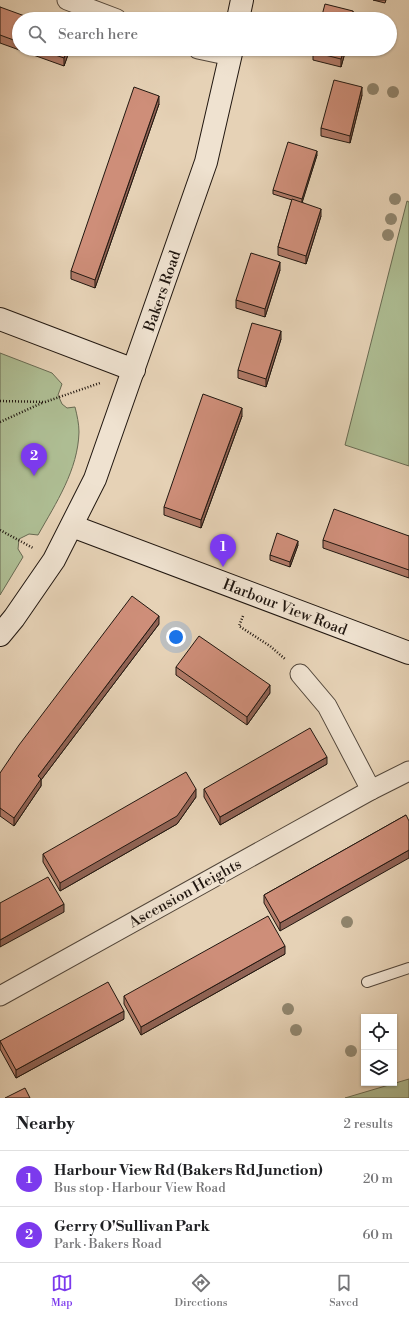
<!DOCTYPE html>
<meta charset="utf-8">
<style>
body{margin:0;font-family:"Libre Bodoni",serif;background:#f2f2f2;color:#202124}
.controls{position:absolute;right:12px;bottom:12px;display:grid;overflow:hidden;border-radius:0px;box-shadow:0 1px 3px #0004}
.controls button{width:36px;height:36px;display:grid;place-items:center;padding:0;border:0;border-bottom:1px solid #e0e0e0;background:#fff;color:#202124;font:20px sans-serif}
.you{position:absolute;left:176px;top:637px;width:14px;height:14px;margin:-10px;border:3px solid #fff;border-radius:50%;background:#1a73e8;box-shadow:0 0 0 6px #1a73e833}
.badge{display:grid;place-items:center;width:26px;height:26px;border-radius:50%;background:#7c3aed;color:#fff;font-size:13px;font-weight:700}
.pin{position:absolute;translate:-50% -33px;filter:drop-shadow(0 1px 2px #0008)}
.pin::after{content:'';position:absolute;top:21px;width:14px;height:12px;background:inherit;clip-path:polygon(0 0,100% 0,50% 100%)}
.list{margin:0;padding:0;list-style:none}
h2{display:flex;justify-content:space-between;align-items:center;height:52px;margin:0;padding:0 16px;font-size:17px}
h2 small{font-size:13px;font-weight:400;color:#757577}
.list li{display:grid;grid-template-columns:26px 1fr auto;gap:12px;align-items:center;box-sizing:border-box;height:56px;padding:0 16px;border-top:1px solid #e0e0e0}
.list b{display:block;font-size:15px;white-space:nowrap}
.list p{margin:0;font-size:13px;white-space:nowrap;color:#757577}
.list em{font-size:13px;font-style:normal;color:#757577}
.icon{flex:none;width:22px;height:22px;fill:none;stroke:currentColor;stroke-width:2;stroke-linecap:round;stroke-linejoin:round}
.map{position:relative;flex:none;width:409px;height:1098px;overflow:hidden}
.search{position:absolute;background:#fff;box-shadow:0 1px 3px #0004;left:12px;right:12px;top:12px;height:44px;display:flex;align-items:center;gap:10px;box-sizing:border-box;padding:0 14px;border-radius:22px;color:#757577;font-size:15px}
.sheet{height:164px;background:#fff}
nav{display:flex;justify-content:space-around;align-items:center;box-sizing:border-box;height:56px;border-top:1px solid #e0e0e0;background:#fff;font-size:11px;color:#757577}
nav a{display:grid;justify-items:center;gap:2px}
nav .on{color:#7c3aed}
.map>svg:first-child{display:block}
.green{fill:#aebd93;stroke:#686a52}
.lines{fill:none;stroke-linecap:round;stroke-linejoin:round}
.lane-casing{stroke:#52463a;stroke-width:12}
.street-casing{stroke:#52463a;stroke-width:21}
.secondary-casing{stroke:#211710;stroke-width:24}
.path{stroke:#211710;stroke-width:2.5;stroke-dasharray:1 2;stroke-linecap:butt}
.lane{stroke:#efe2d0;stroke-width:10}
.street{stroke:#efe2d0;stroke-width:19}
.secondary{stroke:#efe2d0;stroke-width:22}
.tree{fill:#918770}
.wall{fill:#b17a68;stroke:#211710}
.shaded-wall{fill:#906355;stroke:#211710}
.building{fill:#ce8e79;stroke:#211710}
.labels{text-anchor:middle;stroke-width:3.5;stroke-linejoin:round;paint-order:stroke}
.street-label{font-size:15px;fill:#211710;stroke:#efe2d0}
</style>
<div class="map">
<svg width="409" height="1098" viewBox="0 0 409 1098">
<rect width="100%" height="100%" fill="#e6d2b6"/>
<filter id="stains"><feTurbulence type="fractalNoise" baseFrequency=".005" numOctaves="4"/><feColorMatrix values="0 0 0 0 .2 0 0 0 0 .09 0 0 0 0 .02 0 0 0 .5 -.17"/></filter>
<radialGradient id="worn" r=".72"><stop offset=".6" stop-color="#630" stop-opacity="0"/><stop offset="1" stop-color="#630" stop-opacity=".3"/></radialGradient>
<g class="green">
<path d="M407,201L409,202V466L345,445Z"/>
<path d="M0,353L52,373L62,384L58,395L62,404L67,408L75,407C77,415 79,424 79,432C78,470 56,503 38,535L29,534L19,539L18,549L23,557L0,595Z"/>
<path d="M409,1079V1098H345Z"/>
</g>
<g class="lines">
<g class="lane-casing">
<path id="lane" d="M367,982L409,968"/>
</g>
<g class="street-casing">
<g id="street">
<path d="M67,0L117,19"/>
<path d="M198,49L231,56"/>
<path d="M300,674L327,706L371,790"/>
<path d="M0,996L371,790L409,771"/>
</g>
</g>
<g class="secondary-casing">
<g id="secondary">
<path d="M238,19L242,0"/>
<path d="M0,319L134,370"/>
<path d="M72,526L409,653"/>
<path d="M0,635L14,618L54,560L95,479L206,162L232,49"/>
</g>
</g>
<g class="path">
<path d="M0,401L45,402L100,383"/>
<path d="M0,422L42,403"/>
<path d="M0,530L33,548"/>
<path d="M243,616L239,626L270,646L285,659"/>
</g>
<use href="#lane" class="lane"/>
<use href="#street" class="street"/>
<use href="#secondary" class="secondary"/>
</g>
<g class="tree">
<circle cx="373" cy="89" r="6"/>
<circle cx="393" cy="92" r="6"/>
<circle cx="395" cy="199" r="6"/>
<circle cx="391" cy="219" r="6"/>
<circle cx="388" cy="235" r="6"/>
<circle cx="347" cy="922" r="6"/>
<circle cx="288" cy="1009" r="6"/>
<circle cx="296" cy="1030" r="6"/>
<circle cx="351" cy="1051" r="6"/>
</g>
<g class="wall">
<path d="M373,0H386L385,3Z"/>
<path d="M0,7L19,19V49H70L64,66L0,43Z"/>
<path d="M313,49H346L341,67L313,60Z"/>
<path d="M362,95L350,143L321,136V128Z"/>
<path d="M159,104L95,288L71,279V271Z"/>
<path d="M317,155L302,202L321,216L306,264L278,255V247L292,200L273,194V190Z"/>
<path d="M280,270L265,317L236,308V300Z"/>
<path d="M281,339L266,387L238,378V370Z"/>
<path d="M242,416L201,528L164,515V507Z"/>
<path d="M409,536V578L323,548V540Z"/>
<path d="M298,545L290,567L270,560V555Z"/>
<path d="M159,624L41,780V786L14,826L0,816V773Z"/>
<path d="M176,667L270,693L247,725L176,675Z"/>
<path d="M327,764L220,825L204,797V789Z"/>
<path d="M196,797L177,824L60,891L43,862V854Z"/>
<path d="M406,815L280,931L264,903V895Z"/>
<path d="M285,954L141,1035L124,1004V996Z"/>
<path d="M124,1019L16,1078L0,1049V1041Z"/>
</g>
<g class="shaded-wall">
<path d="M353,11V19H351Z"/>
<path d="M68,49H70L64,66V58Z"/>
<path d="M344,49H346L341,67V59Z"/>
<path d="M362,87V95L350,143V136Z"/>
<path d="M159,96V104L95,288V280Z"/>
<path d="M317,151V155L302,203V199Z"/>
<path d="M321,209V216L306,264V256Z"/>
<path d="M280,262V270L265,317V309Z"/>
<path d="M281,331V339L266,387V379Z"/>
<path d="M242,408V416L201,528V520Z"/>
<path d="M298,541V545L290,567V562Z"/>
<path d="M159,616V624L41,780V786L14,826V818L38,776Z"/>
<path d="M270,685V693L247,725V717Z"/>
<path d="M327,757V764L220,825V817Z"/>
<path d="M196,789V797L177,824L60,891V883Z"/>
<path d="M409,850V858L280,931V923Z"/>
<path d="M64,904V912L0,947V940Z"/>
<path d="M285,946V954L141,1035V1027Z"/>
<path d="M124,1011V1019L16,1078V1070Z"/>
</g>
<g class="building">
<path d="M325,4L353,11L351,19H321Z"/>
<path d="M0,7L33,19H19V42L0,35Z"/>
<path d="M38,49H68L64,58Z"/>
<path d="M313,49H344L341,59L313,52Z"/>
<path d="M334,80L362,87L350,136L321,128Z"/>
<path d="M134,87L159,96L95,280L71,271Z"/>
<path d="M288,142L317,151L302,199L273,190Z"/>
<path d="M292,199L321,209L306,256L278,247Z"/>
<path d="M251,253L280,262L265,309L236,300Z"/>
<path d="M252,323L281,331L266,379L238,370Z"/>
<path d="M203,394L242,408L201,520L164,507Z"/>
<path d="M334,509L409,536V570L323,540Z"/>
<path d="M277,533L298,541L290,562L270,555Z"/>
<path d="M132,596L159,616L38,776L41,779L14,818L0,808V773L19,745Z"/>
<path d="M199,636L270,685L247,717L176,667Z"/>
<path d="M310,728L327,757L220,817L204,789Z"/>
<path d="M186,772L196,789L177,816L60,883L43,854Z"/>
<path d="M406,815L409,821V850L280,923L264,895Z"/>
<path d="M48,877L64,904L0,940V903Z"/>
<path d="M268,916L285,946L141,1027L124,996Z"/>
<path d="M108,982L124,1011L16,1070L0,1041Z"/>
<path d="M25,1088L30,1098H5Z"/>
</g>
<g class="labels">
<g class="street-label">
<text transform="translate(162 291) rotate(-71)" y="5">Bakers Road</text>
<text transform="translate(285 607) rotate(21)" y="5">Harbour View Road</text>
<text transform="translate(185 893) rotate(-29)" y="5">Ascension Heights</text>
</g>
</g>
<rect width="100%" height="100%" filter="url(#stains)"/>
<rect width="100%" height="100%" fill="url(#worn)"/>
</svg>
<div class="controls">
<button><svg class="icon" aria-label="locate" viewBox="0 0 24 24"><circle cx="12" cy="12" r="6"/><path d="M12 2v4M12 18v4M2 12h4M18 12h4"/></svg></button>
<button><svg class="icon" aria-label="layers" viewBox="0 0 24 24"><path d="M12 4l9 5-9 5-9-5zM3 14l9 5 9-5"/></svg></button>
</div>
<div class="you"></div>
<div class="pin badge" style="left:223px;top:567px">1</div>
<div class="pin badge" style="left:34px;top:476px">2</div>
<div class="search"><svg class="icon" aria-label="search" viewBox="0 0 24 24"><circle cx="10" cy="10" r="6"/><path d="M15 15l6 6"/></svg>Search here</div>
</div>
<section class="sheet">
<h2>Nearby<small>2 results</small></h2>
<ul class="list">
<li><span class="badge">1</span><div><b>Harbour View Rd (Bakers Rd Junction)</b><p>Bus stop · Harbour View Road</p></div><em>20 m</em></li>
<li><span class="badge">2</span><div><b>Gerry O'Sullivan Park</b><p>Park · Bakers Road</p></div><em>60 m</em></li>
</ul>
</section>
<nav>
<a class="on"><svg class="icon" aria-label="map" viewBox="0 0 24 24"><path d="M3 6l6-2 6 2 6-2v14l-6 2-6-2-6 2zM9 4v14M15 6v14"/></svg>Map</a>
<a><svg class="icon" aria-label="directions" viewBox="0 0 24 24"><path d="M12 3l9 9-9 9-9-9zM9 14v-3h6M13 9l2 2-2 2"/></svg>Directions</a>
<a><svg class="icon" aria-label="saved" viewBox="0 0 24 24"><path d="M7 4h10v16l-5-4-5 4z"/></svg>Saved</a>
</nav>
